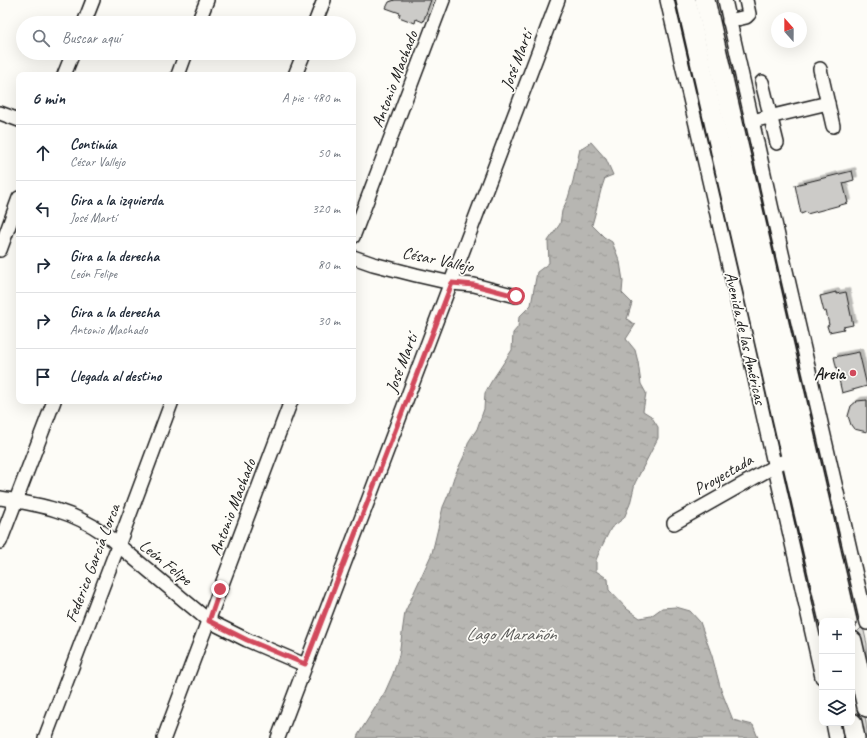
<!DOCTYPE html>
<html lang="es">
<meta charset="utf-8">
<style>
body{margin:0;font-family:Caveat,sans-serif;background:#f6f6f7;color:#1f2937}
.controls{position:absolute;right:12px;bottom:12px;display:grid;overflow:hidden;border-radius:8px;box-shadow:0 4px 16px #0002}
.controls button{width:36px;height:36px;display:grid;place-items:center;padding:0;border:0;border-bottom:1px solid #e0e1e3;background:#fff;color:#1f2937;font:20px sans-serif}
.compass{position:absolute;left:771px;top:12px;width:36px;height:36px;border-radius:50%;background:#fff;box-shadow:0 4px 16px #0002;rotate:339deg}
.stop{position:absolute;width:12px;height:12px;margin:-9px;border:3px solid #d1495b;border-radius:50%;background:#fff}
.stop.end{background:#d1495b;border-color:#fff;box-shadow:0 1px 4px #0008}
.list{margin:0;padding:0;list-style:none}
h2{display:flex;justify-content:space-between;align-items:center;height:52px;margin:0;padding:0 16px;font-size:17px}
h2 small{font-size:13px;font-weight:400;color:#747a83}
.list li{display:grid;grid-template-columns:26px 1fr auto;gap:12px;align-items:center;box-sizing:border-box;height:56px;padding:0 16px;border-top:1px solid #e0e1e3}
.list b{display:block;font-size:15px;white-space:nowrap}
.list p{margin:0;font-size:13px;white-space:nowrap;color:#747a83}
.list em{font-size:13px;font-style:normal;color:#747a83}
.icon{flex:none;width:22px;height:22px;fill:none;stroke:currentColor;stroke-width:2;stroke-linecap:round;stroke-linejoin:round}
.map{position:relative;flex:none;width:867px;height:738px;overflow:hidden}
.search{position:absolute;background:#fff;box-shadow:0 4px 16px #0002;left:16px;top:16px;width:340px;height:44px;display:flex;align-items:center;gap:10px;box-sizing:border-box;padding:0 14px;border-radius:22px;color:#747a83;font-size:15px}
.panel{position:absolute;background:#fff;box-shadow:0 4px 16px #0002;left:16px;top:72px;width:340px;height:332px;border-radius:8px}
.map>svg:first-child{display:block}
.grass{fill:#e0dfdb;stroke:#7e7e7c}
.water{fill:url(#water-ripples);stroke:#797876}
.building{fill:#cccbc8;stroke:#1c1c1c;filter:url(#shadow)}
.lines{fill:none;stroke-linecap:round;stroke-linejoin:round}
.minor-casing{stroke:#1c1c1c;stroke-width:16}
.highway-casing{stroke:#1c1c1c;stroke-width:22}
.minor{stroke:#fdfcf7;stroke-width:13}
.highway{stroke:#fdfcf7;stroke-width:19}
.route{stroke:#d1495b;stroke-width:5}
.poi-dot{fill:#d1495b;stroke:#fdfcf7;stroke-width:1.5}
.labels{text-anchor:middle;stroke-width:3.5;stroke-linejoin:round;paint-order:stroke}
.street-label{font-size:17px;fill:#1c1c1c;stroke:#fdfcf7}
.poi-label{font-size:17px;font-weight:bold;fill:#1c1c1c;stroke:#fdfcf7;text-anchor:end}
.water-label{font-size:18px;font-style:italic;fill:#5a5a58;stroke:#fdfcf7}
</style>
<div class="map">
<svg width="867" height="738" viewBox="0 0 867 738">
<defs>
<pattern id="water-ripples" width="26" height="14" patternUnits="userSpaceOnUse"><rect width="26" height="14" fill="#b7b6b2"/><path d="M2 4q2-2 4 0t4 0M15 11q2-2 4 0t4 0" fill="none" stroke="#9d9c98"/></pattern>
<filter id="shadow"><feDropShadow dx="3.5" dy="-3.5" stdDeviation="0" flood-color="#0004"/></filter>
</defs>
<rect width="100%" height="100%" fill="#fdfcf7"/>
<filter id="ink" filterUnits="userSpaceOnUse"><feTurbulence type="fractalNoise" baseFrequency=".025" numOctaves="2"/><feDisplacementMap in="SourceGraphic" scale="8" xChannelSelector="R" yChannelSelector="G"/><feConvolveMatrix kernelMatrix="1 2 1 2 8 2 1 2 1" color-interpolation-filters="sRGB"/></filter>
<g filter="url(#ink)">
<g class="grass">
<path d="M675,0H679L782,452L778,456Z"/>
<path d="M780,467L785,469L819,616L814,619Z"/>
<path d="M861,628L864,631L867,644V676L857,632Z"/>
<path d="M852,677C862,692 867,720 867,738H860L852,704Z"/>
</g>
<path class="water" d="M591,142L606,159L613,175L605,178C599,193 597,209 592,225L604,237L612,242L620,262L623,281L622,293L632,303L627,319L635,325L626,339L635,350L638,362L641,384L646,393L643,411L651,416L658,427V438L635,483L630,504L624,518L611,528L601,548L596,560V571L608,579L609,590L627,609L640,618L651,616L662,608L676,607L690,611L700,622L712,656L721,690L733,720L753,725L758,738H357L358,735L385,692L393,674L399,655L405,612L432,553L443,507L449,493L454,477L464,456L469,441L477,429L484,409L485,393L491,382L512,350L513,333L518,327L519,317L531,305L537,272L549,263L548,241L560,224L562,211L568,198L573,181L580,149Z"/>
<g class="building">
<path d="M395,0H431L423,22L416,19L415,23L399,17L400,13L386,8L389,2Z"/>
<path d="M852,171L854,180L843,183L848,203L807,214L806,212L801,214L795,185Z"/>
<path d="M836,292V294L846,292L853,325L843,327L844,329L829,332L827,326L829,325L826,311L824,312L820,296Z"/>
<path d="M859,352L867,386L842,393L834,357Z"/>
<path d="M867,400V432L854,429L851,425L848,416L851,406L857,401Z"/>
</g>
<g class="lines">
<g class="minor-casing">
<g id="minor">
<path d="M667,0L746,339L822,677"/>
<path d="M725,0C771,208 819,415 867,623"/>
<path d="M729,21L746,17L749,14L746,0"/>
<path d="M84,23L93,0"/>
<path d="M198,23L207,0"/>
<path d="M315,23L324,0"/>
<path d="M820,69L833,126"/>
<path d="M64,75L73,53"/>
<path d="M178,75L186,53"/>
<path d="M295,75L304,53"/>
<path d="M762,82L777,143"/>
<path d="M0,113L19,120"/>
<path d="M752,121L828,103"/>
<path d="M353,237L443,0"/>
<path d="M0,250L19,198"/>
<path d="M353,257L373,264L416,275L451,283L474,285L516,296"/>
<path d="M0,498C40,505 71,510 105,534L209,621L247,640L305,665"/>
<path d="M674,523L782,462"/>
<path d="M0,542L54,401"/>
<path d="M833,723L836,738"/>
<path d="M45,738L118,546L172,401"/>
<path d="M164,738L291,401"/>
<path d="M278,738L558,0"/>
</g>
</g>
<g class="highway-casing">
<g id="highway">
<path d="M686,0L829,621"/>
<path d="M705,0L847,621"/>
<path d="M852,641L867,707"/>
<path d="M852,723L855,738"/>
</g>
</g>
<use href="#minor" class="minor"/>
<use href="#highway" class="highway"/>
</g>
</g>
<g class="lines" filter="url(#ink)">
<path class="route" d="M220,589L209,621L247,640L305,664L452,283L474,285L516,296"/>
</g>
<circle class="poi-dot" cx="853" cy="373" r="4"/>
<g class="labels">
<g class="street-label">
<text transform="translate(516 60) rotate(-69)" y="6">José Martí</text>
<text transform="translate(394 79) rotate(-69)" y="6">Antonio Machado</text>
<text transform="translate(438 259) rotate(12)" y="6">César Vallejo</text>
<text transform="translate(746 338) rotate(77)" y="6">Avenida de las Américas</text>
<text transform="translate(401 363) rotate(-69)" y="6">José Martí</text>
<text transform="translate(723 474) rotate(-30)" y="6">Proyectada</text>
<text transform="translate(232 507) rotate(-69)" y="6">Antonio Machado</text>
<text transform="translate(166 562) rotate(39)" y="6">León Felipe</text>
<text transform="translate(92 563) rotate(-69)" y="6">Federico García Lorca</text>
</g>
<g class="poi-label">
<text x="845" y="379">Areia</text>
</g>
<g class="water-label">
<text x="511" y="640">Lago Marañón</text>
</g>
</g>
</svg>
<div class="controls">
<button>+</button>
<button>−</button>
<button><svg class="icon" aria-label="layers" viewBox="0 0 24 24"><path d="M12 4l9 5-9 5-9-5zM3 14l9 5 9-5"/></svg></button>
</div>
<svg class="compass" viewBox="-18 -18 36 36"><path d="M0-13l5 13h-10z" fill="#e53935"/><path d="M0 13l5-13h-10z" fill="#747a83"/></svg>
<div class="stop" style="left:516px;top:296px"></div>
<div class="stop end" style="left:220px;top:589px"></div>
<div class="search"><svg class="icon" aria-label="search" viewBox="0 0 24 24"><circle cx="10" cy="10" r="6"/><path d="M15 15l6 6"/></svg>Buscar aquí</div>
<section class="panel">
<h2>6 min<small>A pie · 480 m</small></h2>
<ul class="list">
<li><svg class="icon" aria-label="ahead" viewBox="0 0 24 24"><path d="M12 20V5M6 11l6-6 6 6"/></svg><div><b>Continúa</b><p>César Vallejo</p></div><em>50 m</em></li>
<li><svg class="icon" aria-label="left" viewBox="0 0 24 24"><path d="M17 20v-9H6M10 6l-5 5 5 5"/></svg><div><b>Gira a la izquierda</b><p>José Martí</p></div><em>320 m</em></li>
<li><svg class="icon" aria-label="right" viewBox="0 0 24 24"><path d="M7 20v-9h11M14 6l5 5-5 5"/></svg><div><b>Gira a la derecha</b><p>León Felipe</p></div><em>80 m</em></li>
<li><svg class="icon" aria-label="right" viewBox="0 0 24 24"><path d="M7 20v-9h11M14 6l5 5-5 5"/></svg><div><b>Gira a la derecha</b><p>Antonio Machado</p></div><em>30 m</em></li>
<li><svg class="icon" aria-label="arrive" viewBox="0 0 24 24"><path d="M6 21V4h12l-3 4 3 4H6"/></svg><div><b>Llegada al destino</b></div></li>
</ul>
</section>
</div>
